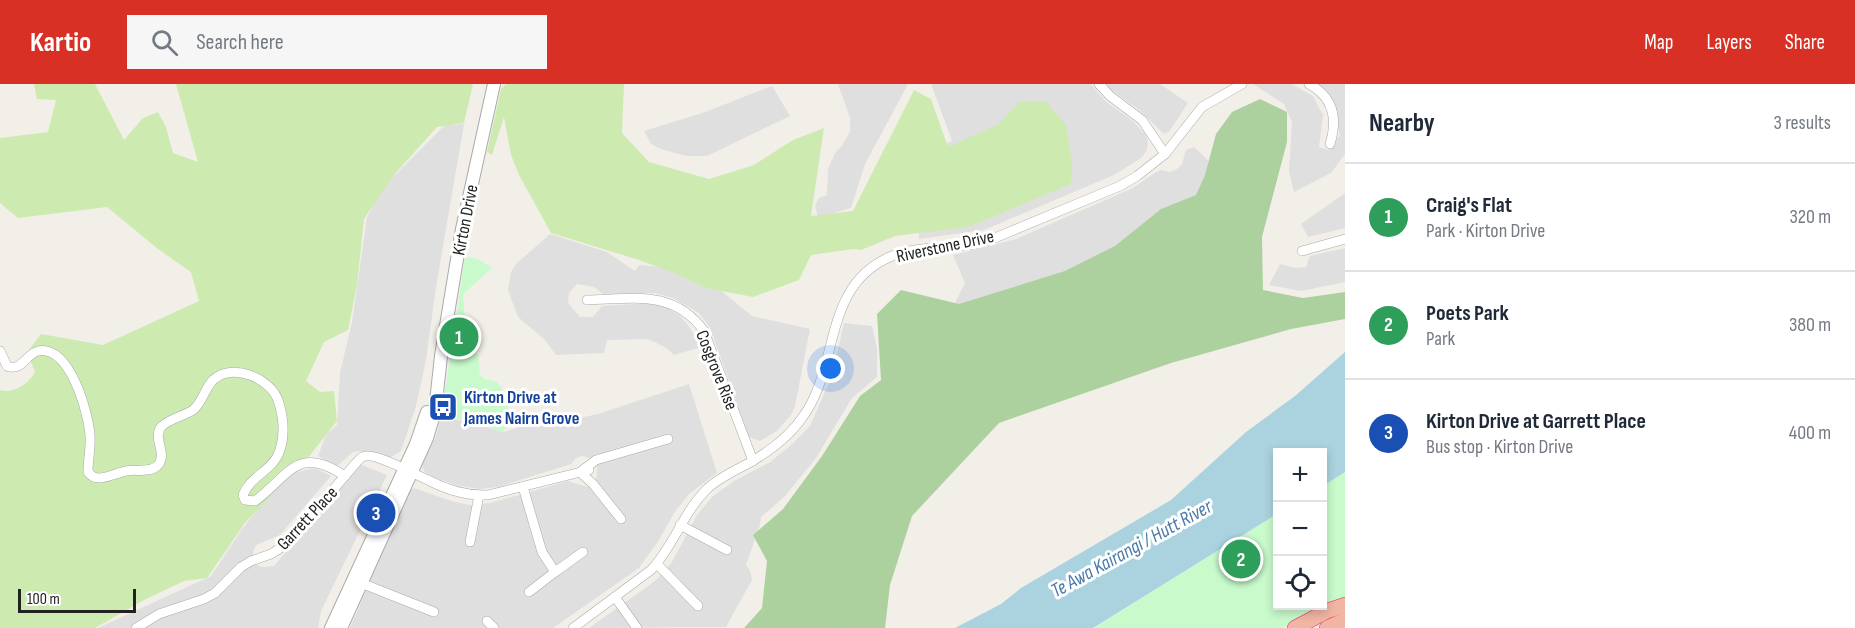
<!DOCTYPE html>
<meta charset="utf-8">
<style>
body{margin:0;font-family:"Sofia Sans Condensed",sans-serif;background:#f6f6f7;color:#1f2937}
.controls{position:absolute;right:18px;bottom:18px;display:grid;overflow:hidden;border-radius:0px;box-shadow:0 3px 9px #0003}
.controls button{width:54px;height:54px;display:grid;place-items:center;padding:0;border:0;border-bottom:2px solid #e0e1e3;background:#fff;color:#1f2937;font:30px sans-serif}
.scale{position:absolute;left:18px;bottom:15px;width:118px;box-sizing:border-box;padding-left:6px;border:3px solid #222;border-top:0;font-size:16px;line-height:21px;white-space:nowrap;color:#222;-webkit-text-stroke:4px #fff;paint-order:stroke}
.you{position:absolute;left:831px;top:285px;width:21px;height:21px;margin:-15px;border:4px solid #fff;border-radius:50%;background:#1a73e8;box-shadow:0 0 0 9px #1a73e833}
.badge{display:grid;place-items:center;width:39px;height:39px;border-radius:50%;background:#d93025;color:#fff;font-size:20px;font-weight:700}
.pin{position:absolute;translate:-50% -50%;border:3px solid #fff;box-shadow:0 2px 6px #0006}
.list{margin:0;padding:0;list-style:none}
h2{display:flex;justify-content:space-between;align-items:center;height:78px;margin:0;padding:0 24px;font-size:26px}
h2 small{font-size:20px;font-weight:400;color:#747a83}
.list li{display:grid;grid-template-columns:39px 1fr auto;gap:18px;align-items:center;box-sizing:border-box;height:108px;padding:0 24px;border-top:2px solid #e0e1e3}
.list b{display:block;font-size:22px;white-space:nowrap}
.list p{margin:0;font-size:20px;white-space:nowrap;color:#747a83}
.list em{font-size:20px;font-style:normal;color:#747a83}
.icon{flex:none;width:33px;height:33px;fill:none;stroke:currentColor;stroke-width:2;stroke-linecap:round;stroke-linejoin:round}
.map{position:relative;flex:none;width:1345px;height:544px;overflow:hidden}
header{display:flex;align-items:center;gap:36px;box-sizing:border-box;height:84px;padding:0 30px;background:#d93025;color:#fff}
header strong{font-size:28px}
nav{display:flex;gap:33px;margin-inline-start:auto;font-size:21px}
.search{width:420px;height:54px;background:#f6f6f7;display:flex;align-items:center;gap:15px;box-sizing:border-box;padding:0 21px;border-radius:0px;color:#747a83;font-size:22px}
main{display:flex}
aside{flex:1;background:#fff}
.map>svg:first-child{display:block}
.residential{fill:#e0dfdf}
.grass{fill:#cdebb0}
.forest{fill:#add19e}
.park{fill:#c8facc}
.water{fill:#aad3df}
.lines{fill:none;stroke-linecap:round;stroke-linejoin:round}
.stream{stroke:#aad3df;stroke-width:2}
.minor-casing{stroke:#a9a9a9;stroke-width:10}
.tertiary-casing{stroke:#a9a9a9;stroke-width:14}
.trunk-casing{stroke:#dc2a67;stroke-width:16}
.minor{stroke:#fff;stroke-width:9}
.tertiary{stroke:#fff;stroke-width:12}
.trunk{stroke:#f2b4a3;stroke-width:15}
.labels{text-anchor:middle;stroke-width:6;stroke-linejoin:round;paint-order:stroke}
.street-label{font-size:18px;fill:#222;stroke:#fff}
.transit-label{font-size:18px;font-weight:bold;fill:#164399;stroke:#fff;text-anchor:start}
.water-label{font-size:20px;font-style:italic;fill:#4a7aab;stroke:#fff}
</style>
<header>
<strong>Kartio</strong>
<div class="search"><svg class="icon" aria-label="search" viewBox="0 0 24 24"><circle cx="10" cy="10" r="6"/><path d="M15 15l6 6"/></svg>Search here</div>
<nav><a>Map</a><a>Layers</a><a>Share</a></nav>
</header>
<main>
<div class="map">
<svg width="1345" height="544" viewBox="0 0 1345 544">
<rect width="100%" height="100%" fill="#f2efe9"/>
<g class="residential">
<path d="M838,0H908L865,80L851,124L818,134L815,121L819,114L827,111L828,85L835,69L842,62L850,47V34Z"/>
<path d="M931,0H1091L1105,17L1133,37L1146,51L1148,58L1147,66L1141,74L1114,91L984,146L919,155L917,71L952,57Z"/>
<path d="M1106,0H1160L1188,19L1169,48L1164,50L1138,25L1111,6Z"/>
<path d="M1253,0H1292L1313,12L1323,31L1319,63L1328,66L1340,51L1332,19L1317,0H1345V70L1331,89L1294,108L1289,87L1292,38L1284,20Z"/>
<path d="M772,2L790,32L707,72H686L661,65L651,60L644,47L705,28Z"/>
<path d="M464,40L436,203L426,276L416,322L401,367L389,374L359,367L353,368L336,383L318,372L326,351L337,341L340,289L352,238L367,133L383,103L445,41Z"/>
<path d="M1194,63L1211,79L1199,119L1102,185L953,223L965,199L953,171L1016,155L1133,104L1156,88L1162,86L1170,88L1177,85L1182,80L1186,66Z"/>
<path d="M1345,109V144L1308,153L1301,140Z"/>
<path d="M550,150L607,168L635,187L639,181L696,186L752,232L810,245L795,322L791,331L777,347L760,357L749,353L710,244L699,229L673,214L655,209L603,210L594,203L577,200L569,209L568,219L580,233H593L602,222L652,219L668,224L680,232L688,241L702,263L674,271L665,263L648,255L607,256L604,269L556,271L545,256L518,233L508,206L511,188L516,180Z"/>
<path d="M1345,164V198L1301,207L1269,201L1280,180L1295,184L1306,183L1310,172Z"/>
<path d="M844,239L872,242L877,265V293L852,314L816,374L785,412L761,433L760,441L746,481L750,487L752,496L726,543L589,544L655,497L672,478L697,431L712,413L734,397L770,378L790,362L810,342L832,292Z"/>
<path d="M689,300L717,389L689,410L674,429L659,456L639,484L553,544H350L408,408L414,404L451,417L470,421L490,419L568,397L587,403L596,397L597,387L596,380L591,374L582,372L576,374L571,380L498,403L480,405L455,401L429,391L425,388L422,382L436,352L441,331L503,348L530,340L541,342L598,330Z"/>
<path d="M362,381L387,391L321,527L318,544H98L211,492L240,448L278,399L291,389L315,384L331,392L280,451L256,461L253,468L255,479L261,483L274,482L357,384Z"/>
</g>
<g class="grass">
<path d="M34,0H95L124,56L143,34L158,28L166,43L173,69L198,78L176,0H473L464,39L437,43L394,91L364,135L357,201L348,246L324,258L306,297L320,308L334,307L337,337L311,370L245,439L207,494L184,497L146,515L95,544H0V306C15,310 28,300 35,288L27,268L41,250L103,261L199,217L191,188L158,165L107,123L18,134L0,119V54L48,48L56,16L37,15Z"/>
<path d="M506,0H624L622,49L649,78L709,95L754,81L793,56L824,44L811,132L853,127L914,6L931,15L948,63L999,40L1019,18L1046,17L1066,41L1072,78L1071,100L968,143L895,152L861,166L853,165L811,171L799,196L753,213L706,204L672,188L639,176L551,149L519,91L511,71L504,33L492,71L487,68L501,5Z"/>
</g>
<path class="forest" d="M1260,15L1287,28V58L1262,153L1263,206L1303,214L1345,208V235L1291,245L1171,279L999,339L912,432L890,501L885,544H744L762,524L767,477L753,451L783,425L822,372L860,312L881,296L877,230L901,206L959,220L1065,187L1115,162L1161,125L1196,111L1205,91L1216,50L1232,28Z"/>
<g class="park">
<path d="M465,173L478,175L492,184L463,210L467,264L477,269L480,282L479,289L485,296C500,295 501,303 505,314C506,321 510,327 512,334L503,348L439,329L445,308Z"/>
<path d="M1345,388V513L1282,544H1094L1277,430L1278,522H1322L1323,402Z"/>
</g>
<path class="water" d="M1345,268V388L1323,402L1322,368H1278L1277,430L1093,544H955L1001,520L1021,504L1171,416L1246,348L1295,312Z"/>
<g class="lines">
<path class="stream" d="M832,543V544"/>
<g class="minor-casing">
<g id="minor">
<path d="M1099,0L1110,12L1142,36L1165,70"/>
<path d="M1309,0C1333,13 1338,34 1330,60"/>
<path d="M1302,167L1345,155"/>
<path d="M587,216C633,215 673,205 704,247L753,377"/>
<path d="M0,267L7,282C22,288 26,270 38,267C70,261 88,328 90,351C91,364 88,375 88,388C91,392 94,394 99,394C108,394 117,389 126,387C136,385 149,389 157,382C169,371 152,355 161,343C168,335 184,332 193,326C203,318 204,305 213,296C232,278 270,294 278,316C283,331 285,350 280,366C274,386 250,392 243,411L245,416L255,417C290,391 297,360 345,392"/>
<path d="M523,403L542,468L555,488L529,508"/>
<path d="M621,435L593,400L580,388L596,376L668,355"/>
<path d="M680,441L727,466"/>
<path d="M470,458L479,411"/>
<path d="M657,480L698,522"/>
<path d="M555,488L583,468"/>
<path d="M361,499L434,528"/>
<path d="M615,513L637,544"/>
<path d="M487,537L494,544"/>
<path d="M136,544L159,530L204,515L215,509L241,483L251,477L271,470L287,460L355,380C358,377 361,372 366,372C378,370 416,391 428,396C447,406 466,412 488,411L589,386"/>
<path d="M573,544L651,486C674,462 683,428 708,404C720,393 736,386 751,378C771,366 789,353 802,334C841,282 821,201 892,172C916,162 943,165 968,161C976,160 983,158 990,156L1120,102L1137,92L1165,70L1202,23L1242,0"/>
</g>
</g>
<g class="tertiary-casing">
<g id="tertiary">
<path d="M331,544L416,360L427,328"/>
<path d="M341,544L427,354L435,327L441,272L462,145L494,0"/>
</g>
</g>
<g class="trunk-casing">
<g id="trunk">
<path d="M1295,544L1327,527L1345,521"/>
<path d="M1327,544L1345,536"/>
</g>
</g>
<use href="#minor" class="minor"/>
<use href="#tertiary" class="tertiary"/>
<use href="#trunk" class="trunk"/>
</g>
<defs>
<g id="bus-square" transform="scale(1.5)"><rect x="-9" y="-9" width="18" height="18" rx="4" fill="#1a4fb4" stroke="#fff"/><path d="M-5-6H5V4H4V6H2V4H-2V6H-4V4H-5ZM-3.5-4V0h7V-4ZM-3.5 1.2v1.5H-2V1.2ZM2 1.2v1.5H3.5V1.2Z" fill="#fff"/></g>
</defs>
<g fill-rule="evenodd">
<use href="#bus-square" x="443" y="323"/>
</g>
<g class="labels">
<g class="street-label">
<text transform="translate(465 136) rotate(-79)" y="6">Kirton Drive</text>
<text transform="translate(945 162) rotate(-12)" y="6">Riverstone Drive</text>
<text transform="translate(717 286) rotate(68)" y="6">Cosgrove Rise</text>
<text transform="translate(307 434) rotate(-47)" y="6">Garrett Place</text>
</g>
<g class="transit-label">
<text x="464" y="319">Kirton Drive at<tspan x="464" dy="21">James Nairn Grove</tspan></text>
</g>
<g class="water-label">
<text transform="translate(1131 464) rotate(-29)" y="7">Te Awa Kairangi / Hutt River</text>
</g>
</g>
</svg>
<div class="controls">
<button>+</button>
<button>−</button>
<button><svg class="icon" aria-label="locate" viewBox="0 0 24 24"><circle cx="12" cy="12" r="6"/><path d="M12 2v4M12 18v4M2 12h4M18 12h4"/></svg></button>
</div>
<div class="scale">100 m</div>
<div class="you"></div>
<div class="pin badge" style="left:459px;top:253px;background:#2e9e5b">1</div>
<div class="pin badge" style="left:1241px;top:475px;background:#2e9e5b">2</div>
<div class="pin badge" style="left:376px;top:429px;background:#1a4fb4">3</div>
</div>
<aside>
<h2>Nearby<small>3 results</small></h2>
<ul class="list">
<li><span class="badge" style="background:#2e9e5b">1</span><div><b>Craig's Flat</b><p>Park · Kirton Drive</p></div><em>320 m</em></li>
<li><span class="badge" style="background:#2e9e5b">2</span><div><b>Poets Park</b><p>Park</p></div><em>380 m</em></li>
<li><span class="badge" style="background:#1a4fb4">3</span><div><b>Kirton Drive at Garrett Place</b><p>Bus stop · Kirton Drive</p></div><em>400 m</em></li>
</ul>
</aside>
</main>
